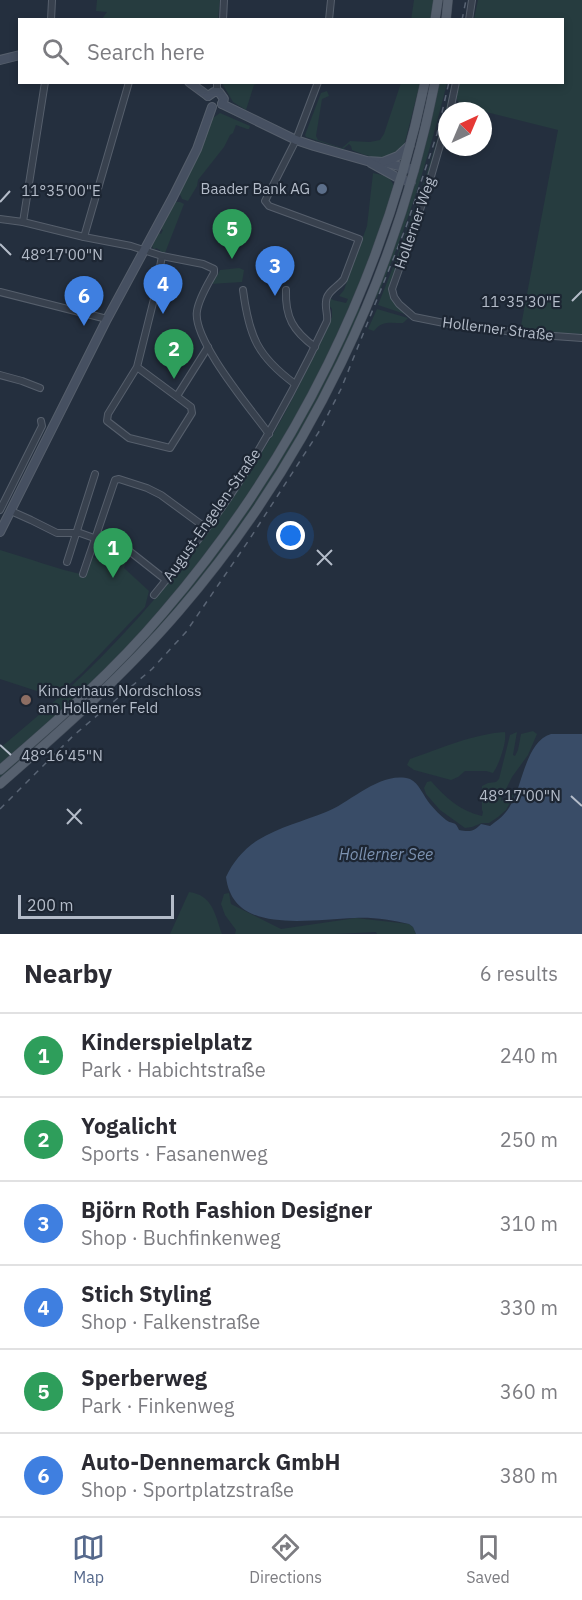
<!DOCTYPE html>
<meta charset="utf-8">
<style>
body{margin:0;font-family:"IBM Plex Sans",sans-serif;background:#f7f7f7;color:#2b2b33}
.compass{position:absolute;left:438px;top:102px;width:54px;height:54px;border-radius:50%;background:#fff;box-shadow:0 3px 9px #0003;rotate:44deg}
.scale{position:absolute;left:18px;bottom:15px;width:156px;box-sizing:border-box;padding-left:6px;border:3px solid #b4bcc9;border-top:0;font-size:16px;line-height:21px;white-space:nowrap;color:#b4bcc9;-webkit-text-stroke:4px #1d2633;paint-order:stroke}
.you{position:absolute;left:291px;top:536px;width:21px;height:21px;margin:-15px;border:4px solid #fff;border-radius:50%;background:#1a73e8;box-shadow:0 0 0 9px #1a73e833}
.badge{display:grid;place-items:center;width:39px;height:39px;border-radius:50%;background:#56698c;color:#fff;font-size:20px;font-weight:700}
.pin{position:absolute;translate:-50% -50px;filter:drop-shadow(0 2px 3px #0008)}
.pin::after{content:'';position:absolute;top:32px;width:21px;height:18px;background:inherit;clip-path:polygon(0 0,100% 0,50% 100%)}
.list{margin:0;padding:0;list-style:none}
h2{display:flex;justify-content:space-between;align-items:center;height:78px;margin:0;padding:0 24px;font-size:26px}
h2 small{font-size:20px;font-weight:400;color:#7c7c81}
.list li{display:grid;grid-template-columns:39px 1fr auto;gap:18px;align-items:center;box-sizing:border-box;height:84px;padding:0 24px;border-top:2px solid #e1e1e2}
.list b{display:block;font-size:22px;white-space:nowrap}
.list p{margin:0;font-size:20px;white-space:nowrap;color:#7c7c81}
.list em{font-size:20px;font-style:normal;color:#7c7c81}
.icon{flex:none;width:33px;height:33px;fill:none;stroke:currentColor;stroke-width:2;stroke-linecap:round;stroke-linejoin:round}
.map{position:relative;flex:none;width:582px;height:934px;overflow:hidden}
.search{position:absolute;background:#fff;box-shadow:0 3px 9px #0003;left:18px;right:18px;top:18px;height:66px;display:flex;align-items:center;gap:15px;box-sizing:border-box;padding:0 21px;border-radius:0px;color:#7c7c81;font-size:22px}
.sheet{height:582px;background:#fff}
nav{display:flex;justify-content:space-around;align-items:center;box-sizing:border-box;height:84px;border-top:2px solid #e1e1e2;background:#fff;font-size:16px;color:#7c7c81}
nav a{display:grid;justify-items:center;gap:3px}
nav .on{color:#56698c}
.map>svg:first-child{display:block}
.green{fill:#263c3f}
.water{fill:#394c67}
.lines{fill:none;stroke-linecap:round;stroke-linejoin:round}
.street-casing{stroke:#565f6c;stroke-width:8}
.secondary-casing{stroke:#565f6c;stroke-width:10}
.primary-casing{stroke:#414a57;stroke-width:10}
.street{stroke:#38414e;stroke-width:6}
.secondary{stroke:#465061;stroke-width:8}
.primary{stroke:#56606e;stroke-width:9}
.rail{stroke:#5a6575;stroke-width:1.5;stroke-dasharray:6 6;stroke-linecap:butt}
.ticks{fill:none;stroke:#b4bcc9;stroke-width:2}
.service-dot{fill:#5c6f8a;stroke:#1d2633;stroke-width:2}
.education-dot{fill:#8d6e63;stroke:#1d2633;stroke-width:2}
.labels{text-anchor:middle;stroke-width:4.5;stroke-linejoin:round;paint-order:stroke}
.poi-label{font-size:15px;fill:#b4bcc9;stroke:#1d2633;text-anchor:end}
.street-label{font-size:15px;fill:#b4bcc9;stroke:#1d2633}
.water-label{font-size:16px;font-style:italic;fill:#7c92b1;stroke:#1d2633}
.ticks-label{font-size:15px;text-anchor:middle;fill:#b4bcc9;stroke:#1d2633;stroke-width:4.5;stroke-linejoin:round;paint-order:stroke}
</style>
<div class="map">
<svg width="582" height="934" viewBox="0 0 582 934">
<rect width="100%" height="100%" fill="#242f3e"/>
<g class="green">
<path d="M97,0H220L218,19H102L107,12L96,11Z"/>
<path d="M414,0H435L432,19L411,20Z"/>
<path d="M478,0H582V334L520,331L558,130L466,107C452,99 456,96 459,83L562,82V20L474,19Z"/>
<path d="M222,83V82L260,83L254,85L246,110L233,102Z"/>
<path d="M401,83H420L405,142C394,165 371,158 352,150L351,146L349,144L343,149L306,137L305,135L321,93L327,91L329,96L322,99L316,136L318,140L342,148L350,141L370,142L380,140L384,134Z"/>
<path d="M439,83H447C429,156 407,229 376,299L375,298L412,192Z"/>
<path d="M452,83H454L446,116L428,179L394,273L390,293L391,297L408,315L378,305C407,232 435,159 452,83Z"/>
<path d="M220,113L250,126L249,129H247L236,125L233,133L230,135L224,147L198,180L197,186L188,201L182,199L179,192L213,118Z"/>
<path d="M373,173C383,175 394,177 394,190L364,275L313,388L259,481L193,573L116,661L0,766V748C28,724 56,701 82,676C157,604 222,520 275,431C296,394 314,355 332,317V309L328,304L329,297L333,300L346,303L348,299L339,296L344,290L367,226Z"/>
<path d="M175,202H180L184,204L165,253L160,252V250L156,248L154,250L152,246L159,233L161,234L163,230L161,229Z"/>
<path d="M239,268L244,270L242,282L210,284L217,276L220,270Z"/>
<path d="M359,307L361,308L340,357L295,443L270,483L211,566L145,644L64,723L0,778V775L42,738L217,553L253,501L290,442L320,389Z"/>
<path d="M377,309L408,318L403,323C391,323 382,320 374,331L368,329Z"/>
<path d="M0,550C28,558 56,569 85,575L90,556L116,564L122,561L126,562L124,568L149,591L145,607L82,673L55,697L0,679Z"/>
<path d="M533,731L537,734L528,755L512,777L501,799V801C507,799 510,792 516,789V791L506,810L498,817L489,823H482L472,827L465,828L440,810L426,794L424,788L427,782L431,781C446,798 460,811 482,816L483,812L482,810V786L488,783L496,782L499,779L510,735L517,732L513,755L515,756L518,750L521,734Z"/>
<path d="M505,732C507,742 499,765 493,773L486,771H465L458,777L451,780L414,770L407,765L410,759C440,749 472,734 505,732Z"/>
<path d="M189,892C213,895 215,915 222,934H170Z"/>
<path d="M229,893L231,904L281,929L356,918L409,924L413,927L416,934H377L376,932L336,934H235L236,930L225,915L221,904L224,894Z"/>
</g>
<path class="water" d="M551,734H582V934H416L413,927L409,924C392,920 372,917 355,918C304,920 233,934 226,877C233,862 244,849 258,840C279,827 304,821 326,812C350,803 381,770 410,779C419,783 424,797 430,804C435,810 440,815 446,820C453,825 455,820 459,830C469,832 474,832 481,824L490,826C498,820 505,815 510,806C523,786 525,742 551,734Z"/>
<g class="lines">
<g class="street-casing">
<g id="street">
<path d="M51,20L52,0"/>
<path d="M223,20L224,0"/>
<path d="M329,20L331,0"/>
<path d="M469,20L472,0"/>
<path d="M217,92V82"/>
<path d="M450,111L456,82"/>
<path d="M447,121L428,187L392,289L394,297L399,304L414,317L454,325L540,335L582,338"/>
<path d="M0,219L23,222L84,237L131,246L162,256L203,264L214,269V273C208,284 199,298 197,311C192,340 251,409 269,434"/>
<path d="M23,222L45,82"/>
<path d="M84,237L129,82"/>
<path d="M243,290C249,336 257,356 295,384"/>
<path d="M286,290C285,317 293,331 315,347"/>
<path d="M0,292L107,319"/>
<path d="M137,367L191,407L192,413L170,448L129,438L107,421L108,414L137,367L154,299L162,256"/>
<path d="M0,375L22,381L40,388"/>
<path d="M177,396L208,347"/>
<path d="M0,510L42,426L41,421"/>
<path d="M11,511L31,520L57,533H80L128,550L166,580"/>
<path d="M67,562L95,474"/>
<path d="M83,574L115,480L119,479L147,488L161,495L206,528"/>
<path d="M154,595C184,558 214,521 239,482C272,430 301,376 327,321C328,314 325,309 326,302C326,292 338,287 344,279L359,239L269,206L265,201L296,140L318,82"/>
</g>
</g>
<g class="secondary-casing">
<g id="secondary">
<path d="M0,60L20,55"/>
<path d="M189,82L208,96"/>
<path d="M208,96L214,92H219L224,99L222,104"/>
<path d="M222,104L296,140L314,146L367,161L383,162L414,170"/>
<path d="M383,162L398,156L410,145"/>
<path d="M371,163L400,179L411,182"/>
<path d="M0,532L107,319L173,197L197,149L212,107"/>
</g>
</g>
<g class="primary-casing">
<g id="primary">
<path d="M435,20L438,0"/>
<path d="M446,20L448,0"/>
<path d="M0,770C57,721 114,671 163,613C294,461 384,279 425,82"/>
<path d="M0,784C63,729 125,674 179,611C308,461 397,276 435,82"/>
</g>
</g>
<use href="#street" class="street"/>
<use href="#secondary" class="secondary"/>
<use href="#primary" class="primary"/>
<g class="rail">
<path d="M462,20L466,0"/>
<path d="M0,809L73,736L152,669L186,632L249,540L320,430L341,389L406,227L437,134L449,82"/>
</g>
</g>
<path class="ticks" d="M0,202L10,191M0,244L11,255M572,301L582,291M317,550L332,565M317,565L332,550M0,745L11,755M571,796L582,806M67,809L82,824M67,824L81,809"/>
<circle class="service-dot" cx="322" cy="189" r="6"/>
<circle class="education-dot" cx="26" cy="700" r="6"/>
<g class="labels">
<g class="poi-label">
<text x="310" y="194">Baader Bank AG</text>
<text x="38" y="696" text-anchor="start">Kinderhaus Nordschloss<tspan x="38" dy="17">am Hollerner Feld</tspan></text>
</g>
<g class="street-label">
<text transform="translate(415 223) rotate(-71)" y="5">Hollerner Weg</text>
<text transform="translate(498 329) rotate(7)" y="5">Hollerner Straße</text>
<text transform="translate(212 515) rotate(-55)" y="5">August-Engelen-Straße</text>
</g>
<g class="water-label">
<text x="386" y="860">Hollerner See</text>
</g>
</g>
<g class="ticks-label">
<text x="61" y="196">11°35'00"E</text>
<text x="62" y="260">48°17'00"N</text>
<text x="521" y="307">11°35'30"E</text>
<text x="62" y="761">48°16'45"N</text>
<text x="520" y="801">48°17'00"N</text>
</g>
</svg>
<svg class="compass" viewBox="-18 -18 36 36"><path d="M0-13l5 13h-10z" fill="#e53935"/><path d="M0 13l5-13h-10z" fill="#7c7c81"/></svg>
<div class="scale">200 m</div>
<div class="you"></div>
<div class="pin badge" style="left:113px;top:578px;background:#2e9e5b">1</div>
<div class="pin badge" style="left:174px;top:379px;background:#2e9e5b">2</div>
<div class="pin badge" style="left:275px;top:296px;background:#3f7fe0">3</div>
<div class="pin badge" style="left:163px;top:314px;background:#3f7fe0">4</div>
<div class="pin badge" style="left:232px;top:259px;background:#2e9e5b">5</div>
<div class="pin badge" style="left:84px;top:326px;background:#3f7fe0">6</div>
<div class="search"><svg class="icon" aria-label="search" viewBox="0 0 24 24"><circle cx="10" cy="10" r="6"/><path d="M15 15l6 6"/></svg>Search here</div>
</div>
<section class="sheet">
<h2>Nearby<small>6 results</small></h2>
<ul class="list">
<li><span class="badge" style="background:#2e9e5b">1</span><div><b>Kinderspielplatz</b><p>Park · Habichtstraße</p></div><em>240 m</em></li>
<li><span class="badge" style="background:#2e9e5b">2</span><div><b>Yogalicht</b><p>Sports · Fasanenweg</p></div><em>250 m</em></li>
<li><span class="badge" style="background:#3f7fe0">3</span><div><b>Björn Roth Fashion Designer</b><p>Shop · Buchfinkenweg</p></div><em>310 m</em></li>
<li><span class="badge" style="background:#3f7fe0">4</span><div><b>Stich Styling</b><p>Shop · Falkenstraße</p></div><em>330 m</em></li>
<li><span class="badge" style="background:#2e9e5b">5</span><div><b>Sperberweg</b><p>Park · Finkenweg</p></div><em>360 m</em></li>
<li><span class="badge" style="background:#3f7fe0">6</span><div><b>Auto-Dennemarck GmbH</b><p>Shop · Sportplatzstraße</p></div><em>380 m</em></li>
</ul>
</section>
<nav>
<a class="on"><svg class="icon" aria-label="map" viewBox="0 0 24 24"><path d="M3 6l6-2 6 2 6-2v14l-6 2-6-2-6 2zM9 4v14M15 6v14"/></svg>Map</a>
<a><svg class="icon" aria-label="directions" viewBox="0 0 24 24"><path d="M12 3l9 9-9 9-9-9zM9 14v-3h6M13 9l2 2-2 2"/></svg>Directions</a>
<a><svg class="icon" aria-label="saved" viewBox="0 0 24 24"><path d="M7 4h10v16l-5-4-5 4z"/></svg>Saved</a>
</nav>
